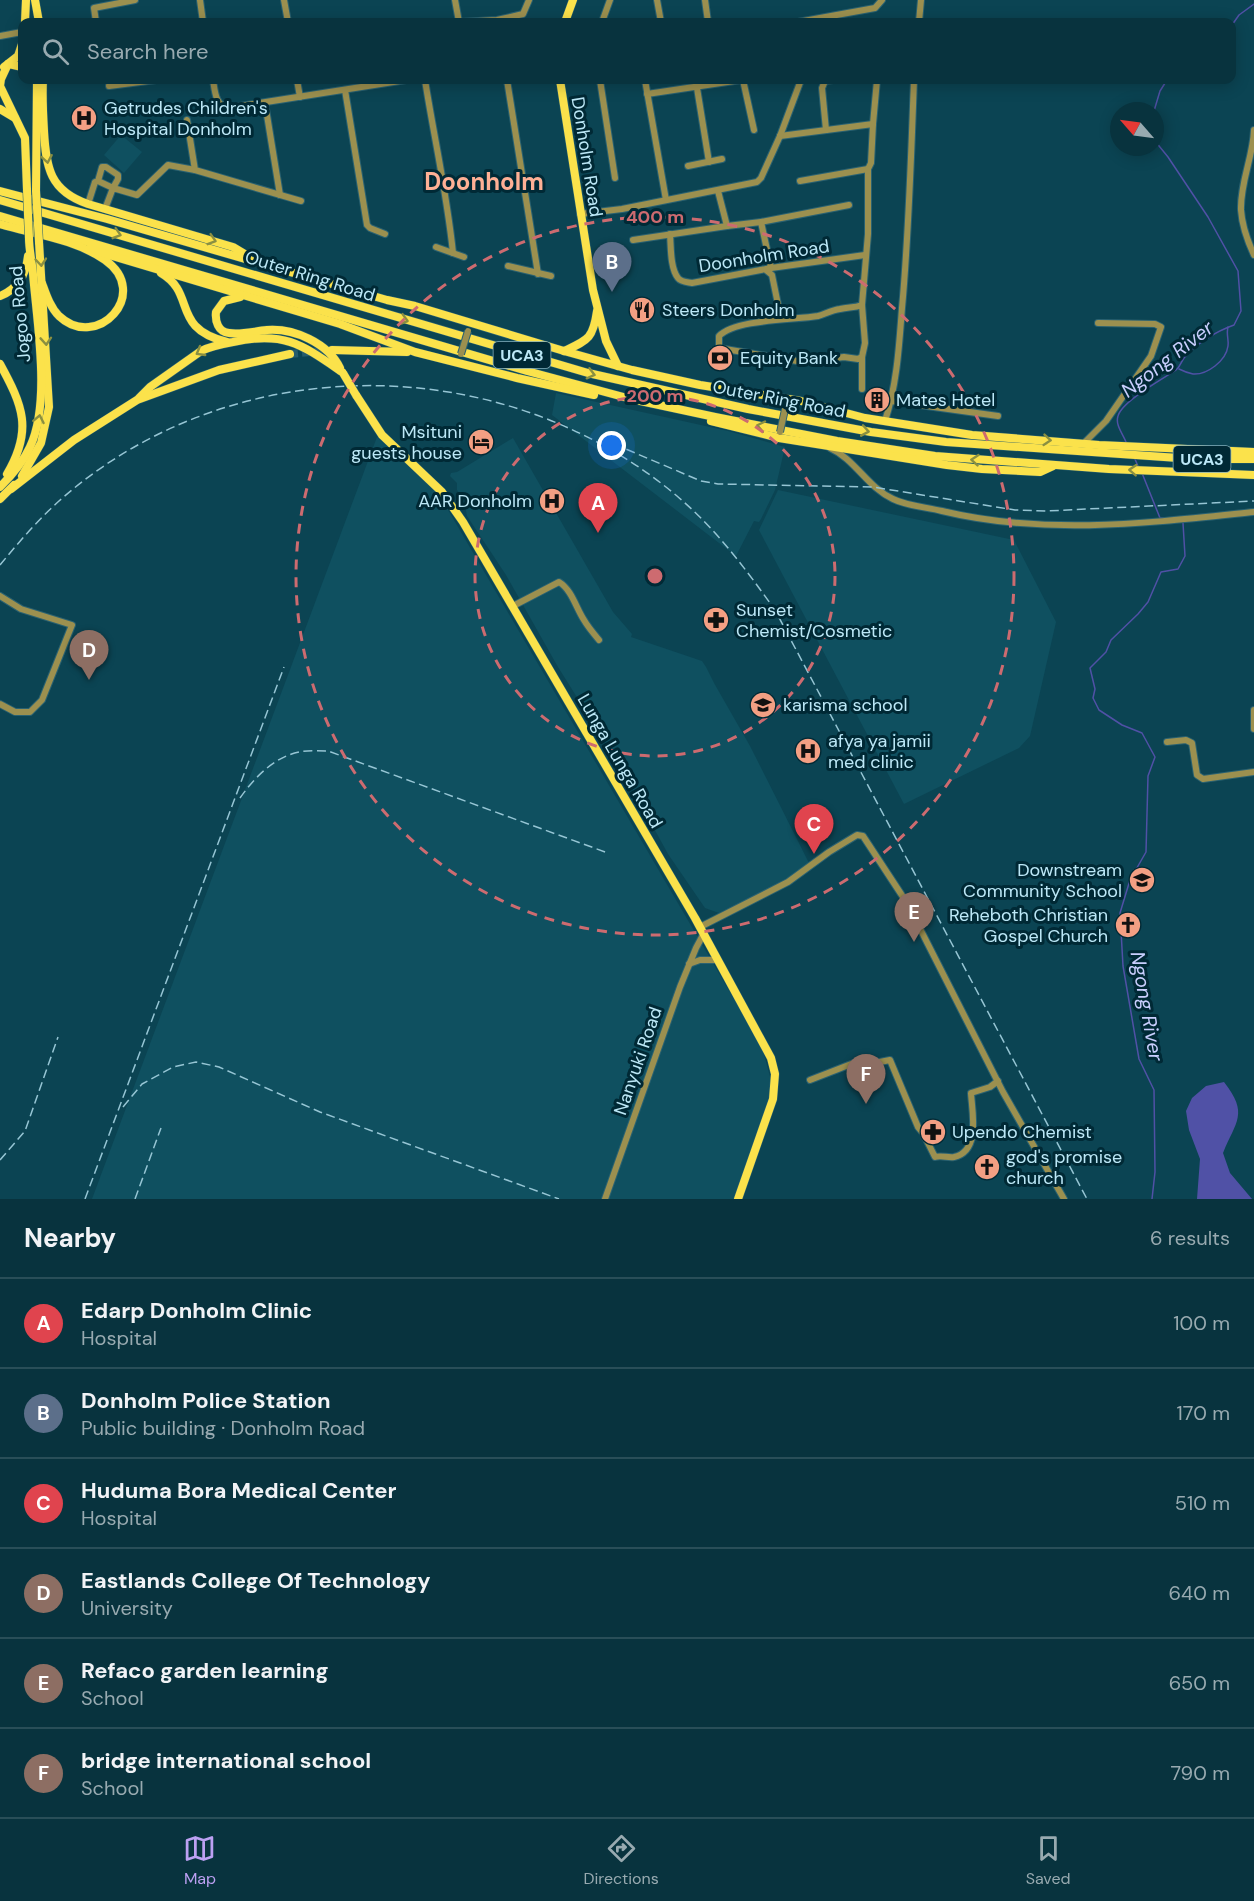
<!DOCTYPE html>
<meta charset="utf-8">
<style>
body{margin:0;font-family:"DM Sans",sans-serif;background:#163f49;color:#f1f3f6}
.compass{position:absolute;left:1110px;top:102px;width:54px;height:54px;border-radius:50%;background:#08333e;box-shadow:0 3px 15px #0003;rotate:298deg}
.you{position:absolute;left:612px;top:446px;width:21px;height:21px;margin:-15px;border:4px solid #fff;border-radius:50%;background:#1a73e8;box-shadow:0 0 0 9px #1a73e833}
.badge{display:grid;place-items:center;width:39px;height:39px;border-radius:50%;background:#bca0f2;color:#fff;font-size:20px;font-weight:700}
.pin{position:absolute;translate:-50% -50px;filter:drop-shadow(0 2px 3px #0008)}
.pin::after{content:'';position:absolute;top:32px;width:21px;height:18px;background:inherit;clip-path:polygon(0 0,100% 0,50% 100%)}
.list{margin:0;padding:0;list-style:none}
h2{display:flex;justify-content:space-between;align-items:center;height:78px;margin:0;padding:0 24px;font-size:26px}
h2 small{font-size:20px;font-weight:400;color:#98aab0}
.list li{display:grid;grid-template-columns:39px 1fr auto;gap:18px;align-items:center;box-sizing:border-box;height:90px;padding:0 24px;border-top:2px solid #294e58}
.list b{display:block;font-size:22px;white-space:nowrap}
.list p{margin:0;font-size:20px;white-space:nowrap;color:#98aab0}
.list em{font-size:20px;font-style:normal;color:#98aab0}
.icon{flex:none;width:33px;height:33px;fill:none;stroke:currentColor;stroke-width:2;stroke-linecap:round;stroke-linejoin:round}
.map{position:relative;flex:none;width:1254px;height:1199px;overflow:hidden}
.search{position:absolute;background:#08333e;box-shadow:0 3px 15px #0003;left:18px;right:18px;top:18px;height:66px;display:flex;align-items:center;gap:15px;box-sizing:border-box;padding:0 21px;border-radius:12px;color:#98aab0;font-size:22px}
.sheet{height:618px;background:#08333e}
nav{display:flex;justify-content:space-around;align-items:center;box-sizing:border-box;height:84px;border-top:2px solid #294e58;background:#08333e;font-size:16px;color:#98aab0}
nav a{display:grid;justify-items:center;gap:3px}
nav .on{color:#bca0f2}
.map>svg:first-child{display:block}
.built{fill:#0f5060}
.water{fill:#5051a6}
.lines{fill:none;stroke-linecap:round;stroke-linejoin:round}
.stream{stroke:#5051a6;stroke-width:1.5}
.major-tunnel{stroke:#265d6c;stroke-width:8;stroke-dasharray:8 4;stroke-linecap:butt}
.minor-casing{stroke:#2b6271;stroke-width:8}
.major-casing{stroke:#2b6271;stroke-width:9}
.minor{stroke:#9c904f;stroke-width:6}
.major{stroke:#fbe24b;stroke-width:8}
.rail{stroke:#96c5d4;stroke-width:1.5;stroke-dasharray:9 4.5;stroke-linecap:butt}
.minor-bridge-casing{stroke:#2b6271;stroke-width:8;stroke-linecap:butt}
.major-bridge-casing{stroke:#2b6271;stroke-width:9;stroke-linecap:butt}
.minor-bridge{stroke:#9c904f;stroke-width:6}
.major-bridge{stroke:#fbe24b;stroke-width:8}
.oneway{stroke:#8a8f41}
.ring{fill:none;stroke:#cd6b70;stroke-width:3;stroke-dasharray:10 8}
.labels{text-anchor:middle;stroke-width:6;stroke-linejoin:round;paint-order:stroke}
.shield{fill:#002935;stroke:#84afbd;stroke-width:1.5}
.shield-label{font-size:16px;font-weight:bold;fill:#bce8f7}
.poi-label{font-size:18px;fill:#bce8f7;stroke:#002935;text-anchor:start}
.street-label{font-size:18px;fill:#bce8f7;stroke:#002935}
.water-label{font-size:20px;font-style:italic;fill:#c8cefd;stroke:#002935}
.district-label{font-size:24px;font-weight:bold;fill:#feb095;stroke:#002935}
.centre{fill:#cd6b70;stroke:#002935;stroke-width:3}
.ring-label{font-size:18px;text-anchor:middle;font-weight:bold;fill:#cd6b70;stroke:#002935;stroke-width:6;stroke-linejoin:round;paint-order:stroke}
</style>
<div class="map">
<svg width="1254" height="1199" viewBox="0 0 1254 1199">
<rect width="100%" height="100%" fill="#0b4453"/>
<g class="built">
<path d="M121,135L142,152L124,173L104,155Z"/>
<path d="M556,393L728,431L785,447L775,490L761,519L759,522L754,521L736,556L552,415Z"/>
<path d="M377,437L437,491L762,1047L772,1084L763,1124L735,1199H92Z"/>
<path d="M513,438L613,612L632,634L631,637L702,661L706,667L714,683L750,746L810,865L789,879L719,913L705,908L668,854L617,761L558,667L506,575L467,516L464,500L457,490V483L450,476L451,473L457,472Z"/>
<path d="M778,490L1014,540L1056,622L1030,736L1019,748L904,804L759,530Z"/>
</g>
<path class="water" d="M1224,1082C1249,1114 1236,1121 1223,1153L1230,1173L1252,1199H1197L1200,1159L1189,1130L1186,1111L1192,1098L1206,1086Z"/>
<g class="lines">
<g class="stream">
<path d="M1232,25L1239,15L1254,4"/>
<path d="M1154,111L1160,91L1167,80"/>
<path d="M1179,369C1183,371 1188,373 1193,374C1207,375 1226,361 1228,346C1229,340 1226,334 1228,327"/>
<path d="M1126,442C1123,434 1115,425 1118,416C1122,401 1163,379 1176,370C1180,367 1181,362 1184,358C1195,344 1217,331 1234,325L1241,311L1238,271L1208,217L1168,157L1155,141"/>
<path d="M1134,457L1138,466"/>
<path d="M1142,473L1160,518H1164"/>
<path d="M1152,1199L1155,1172L1154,1090L1139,1059L1123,966L1120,913L1130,880L1146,852L1148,776L1155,757L1142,733L1122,725L1099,710L1093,698L1095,689L1090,668L1106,652L1111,640L1138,614L1148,602L1161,572L1178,569L1185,556L1183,523"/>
</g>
<path class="major-tunnel" d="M290,354L331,350"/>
<g class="minor-casing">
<g id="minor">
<path d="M200,0L203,22"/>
<path d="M284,0L288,22"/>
<path d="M455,0L459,22"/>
<path d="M657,0L661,22"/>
<path d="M705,0L708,22"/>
<path d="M96,22L94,8L135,0"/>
<path d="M459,22L497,20L523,14L529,0"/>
<path d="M602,22L610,0"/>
<path d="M798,22L875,8L882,0"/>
<path d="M919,22L921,0"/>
<path d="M0,36L22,32"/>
<path d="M213,80C215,91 215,105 228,108L406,80"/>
<path d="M297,80L300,97"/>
<path d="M425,80C434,137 447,194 453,253"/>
<path d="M507,80L538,274"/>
<path d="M600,80L615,178"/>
<path d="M645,80L666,200"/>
<path d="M743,80L754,130"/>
<path d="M109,86L156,80"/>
<path d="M697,88L709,162"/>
<path d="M345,90L367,225L370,228L385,234"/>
<path d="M647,94L741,80"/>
<path d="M265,103L280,195"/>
<path d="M187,120L195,170L301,201"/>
<path d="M873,124L877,80"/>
<path d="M826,130L822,88L825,81L833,80"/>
<path d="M1254,130C1253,157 1240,183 1241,210C1242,225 1248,242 1254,255"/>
<path d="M780,136L873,124L871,163L868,169L800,181"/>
<path d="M688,166L722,159"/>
<path d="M718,191L727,226L761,222L849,205"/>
<path d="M88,204L95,182L98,181L113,188L118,179V175L106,167H102L98,181"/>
<path d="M105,209L113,188L137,195L168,165L195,170"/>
<path d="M580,214L622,209L757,182L761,178L780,136L801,80"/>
<path d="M761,222L771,268"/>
<path d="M670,234C671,246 670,268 678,278C681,282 687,282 692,283L771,268L865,255"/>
<path d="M633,240L727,226"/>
<path d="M436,247L464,257"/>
<path d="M508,266L551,276"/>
<path d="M766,270L772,275L773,280L781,319"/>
<path d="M862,305C854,308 849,307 840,309C832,310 825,314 818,316C794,320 736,319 719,336V348L803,362L844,357L858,359L862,357L865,343L862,305L868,234V169"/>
<path d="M862,357V389"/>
<path d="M891,401L998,416"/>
<path d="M885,421C897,384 899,347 902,308C909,232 911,156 914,80"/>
<path d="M1084,443L1106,421L1151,356L1161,327L1155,324L1098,323"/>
<path d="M830,448C855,459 867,487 893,499C907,506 926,507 942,511C1046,536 1149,523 1254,512"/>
<path d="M0,596L21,609L72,625L42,700L30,712H15L0,704"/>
<path d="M513,606L559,582C572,590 576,608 584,620C588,627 594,634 599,640"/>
<path d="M1254,710V729"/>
<path d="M1167,742L1186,740L1192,743L1197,775L1203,779L1254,772"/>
<path d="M700,927L788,882L829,852L857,835L863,836L907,903L1003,1092L1064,1199"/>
<path d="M689,964L700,960H717"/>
<path d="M810,1080L859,1061V1066L890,1060L918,1127L923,1133L935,1157C941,1155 948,1158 954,1157C981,1151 972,1112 971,1093L990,1087L998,1081"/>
<path d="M605,1199L680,987L696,948L703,935"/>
</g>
</g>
<g class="major-casing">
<g id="major">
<path d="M35,0L39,22"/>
<path d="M25,22L26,0"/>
<path d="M565,22L573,0"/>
<path d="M8,64L1,79L0,86L25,138L27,190"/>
<path d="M9,64L22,67"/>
<path d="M4,67L18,56L22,44"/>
<path d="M43,80C42,97 43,114 44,131C46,168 50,191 88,204L233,247L248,256"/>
<path d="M560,80L593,290L606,341L618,366"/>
<path d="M0,109L15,118"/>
<path d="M0,191L107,219L387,300L415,306L564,351L632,370L700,385L801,401L865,418L972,435L1099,445L1254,452"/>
<path d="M36,191L37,80"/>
<path d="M0,200L588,373L748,409L871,432L946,442L1193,459H1254"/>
<path d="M0,216L527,371L631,399L715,417L837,441L935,456L1109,469L1254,475"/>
<path d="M0,224C34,234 75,239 105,260C152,293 97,352 59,316C50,307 46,294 42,283"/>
<path d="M89,249L340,324L415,352L517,378L594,395"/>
<path d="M161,273C197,294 170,328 227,342"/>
<path d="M0,296C18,289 26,275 28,256"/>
<path d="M240,297L224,301L216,312C215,321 218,332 229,333C241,335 255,331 267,330C294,328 328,343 340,368"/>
<path d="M332,350L407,352"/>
<path d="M564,351C588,340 593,339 597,311"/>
<path d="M0,364C23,406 33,430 7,474"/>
<path d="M356,395L382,435L442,492L463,522L695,918L771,1058L775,1074L773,1099L738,1199"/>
<path d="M139,398L150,387L201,351C211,346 222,344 233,342C284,331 301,344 342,372"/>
<path d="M711,421L779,438L947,465L982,469L1040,472L1053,466"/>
<path d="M22,476L41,443L49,407L39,242"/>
<path d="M0,487C12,475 23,462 30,447C51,403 37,323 33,274C32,262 29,250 29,238"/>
<path d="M11,489L74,440L137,400L219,370L290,354"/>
<path d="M0,499L14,485"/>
</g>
</g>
<use href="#minor" class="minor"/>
<use href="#major" class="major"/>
<g class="rail">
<path d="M614,444L701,481L718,484L873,487L1015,510L1046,511L1254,501"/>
<path d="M0,565C18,543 37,521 59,501C231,348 501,348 677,496C716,529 745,568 775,610L1087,1199"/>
<path d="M240,798C254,778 274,757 299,752C308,750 319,751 328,751L608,853"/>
<path d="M123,1107L142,1084L173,1067L196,1062L219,1067L320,1112L559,1199"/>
<path d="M0,1160L25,1131L58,1037"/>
<path d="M85,1199L284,667"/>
<path d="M135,1199L161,1128"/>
</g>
<g class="minor-bridge-casing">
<g id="minor-bridge">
<path d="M461,354L468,331"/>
<path d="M780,432L786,405"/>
</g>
</g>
<g class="major-bridge-casing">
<g id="major-bridge">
<path d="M27,190L29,238"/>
<path d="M36,191L39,242"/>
<path d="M343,373L356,395"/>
</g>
</g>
<use href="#minor-bridge" class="minor-bridge"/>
<use href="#major-bridge" class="major-bridge"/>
</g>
<defs><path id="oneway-chevron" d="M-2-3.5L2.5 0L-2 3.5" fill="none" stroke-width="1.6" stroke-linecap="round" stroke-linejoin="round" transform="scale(1.5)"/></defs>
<g class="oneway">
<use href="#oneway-chevron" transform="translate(47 159) rotate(80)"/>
<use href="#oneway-chevron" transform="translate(117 234) rotate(17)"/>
<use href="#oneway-chevron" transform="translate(212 240) rotate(17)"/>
<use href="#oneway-chevron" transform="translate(41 262) rotate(85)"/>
<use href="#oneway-chevron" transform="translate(404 320) rotate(16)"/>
<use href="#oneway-chevron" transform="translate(46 341) rotate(86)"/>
<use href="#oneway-chevron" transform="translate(200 352) rotate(150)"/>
<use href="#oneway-chevron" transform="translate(591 374) rotate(15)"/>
<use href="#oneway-chevron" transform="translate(39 419) rotate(-79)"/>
<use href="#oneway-chevron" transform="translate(761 426) rotate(-168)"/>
<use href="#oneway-chevron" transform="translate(865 431) rotate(10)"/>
<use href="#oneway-chevron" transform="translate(1047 440) rotate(5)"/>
<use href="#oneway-chevron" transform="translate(975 460) rotate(-175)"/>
<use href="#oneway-chevron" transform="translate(1133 470) rotate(-177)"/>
</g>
<g class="ring">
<circle cx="655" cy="576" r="180"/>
<circle cx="655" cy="576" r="359"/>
</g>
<defs>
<g id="hospital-disc" transform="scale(1.35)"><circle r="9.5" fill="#f39f83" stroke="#002935"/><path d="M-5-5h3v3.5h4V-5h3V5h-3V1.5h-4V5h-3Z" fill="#111"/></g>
<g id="restaurant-disc" transform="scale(1.35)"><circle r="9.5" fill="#f39f83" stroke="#002935"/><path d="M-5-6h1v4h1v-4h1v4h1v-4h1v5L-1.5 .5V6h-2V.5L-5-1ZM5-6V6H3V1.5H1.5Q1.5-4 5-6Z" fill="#111"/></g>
<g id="bank-disc" transform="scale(1.35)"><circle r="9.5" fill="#f39f83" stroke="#002935"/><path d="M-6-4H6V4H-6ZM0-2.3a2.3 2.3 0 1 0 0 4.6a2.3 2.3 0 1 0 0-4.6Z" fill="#111"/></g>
<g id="building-disc" transform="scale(1.35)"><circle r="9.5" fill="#f39f83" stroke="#002935"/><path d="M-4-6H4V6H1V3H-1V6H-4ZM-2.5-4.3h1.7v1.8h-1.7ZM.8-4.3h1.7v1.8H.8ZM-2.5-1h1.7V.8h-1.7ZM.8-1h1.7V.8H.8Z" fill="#111"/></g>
<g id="hotel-disc" transform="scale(1.35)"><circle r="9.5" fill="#f39f83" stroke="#002935"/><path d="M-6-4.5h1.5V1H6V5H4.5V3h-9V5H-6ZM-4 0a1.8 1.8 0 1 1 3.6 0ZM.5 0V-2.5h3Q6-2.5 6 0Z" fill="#111"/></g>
<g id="pharmacy-disc" transform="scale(1.35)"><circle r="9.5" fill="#f39f83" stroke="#002935"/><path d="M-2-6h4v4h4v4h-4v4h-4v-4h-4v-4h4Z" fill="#111"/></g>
<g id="school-disc" transform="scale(1.35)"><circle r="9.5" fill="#f39f83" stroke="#002935"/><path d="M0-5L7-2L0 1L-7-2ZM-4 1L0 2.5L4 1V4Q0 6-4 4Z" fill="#111"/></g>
<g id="church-disc" transform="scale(1.35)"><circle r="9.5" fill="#f39f83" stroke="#002935"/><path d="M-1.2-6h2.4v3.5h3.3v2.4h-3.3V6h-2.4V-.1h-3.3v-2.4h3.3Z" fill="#111"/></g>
</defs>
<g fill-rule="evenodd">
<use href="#hospital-disc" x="84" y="118"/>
<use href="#restaurant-disc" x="642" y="310"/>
<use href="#bank-disc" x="720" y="358"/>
<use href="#building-disc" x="877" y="400"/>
<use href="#hotel-disc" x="481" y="442"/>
<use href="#hospital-disc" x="552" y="501"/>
<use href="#pharmacy-disc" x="716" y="620"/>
<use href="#school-disc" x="763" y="705"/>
<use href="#hospital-disc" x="808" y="751"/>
<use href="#school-disc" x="1142" y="880"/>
<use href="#church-disc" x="1128" y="925"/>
<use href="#pharmacy-disc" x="933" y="1132"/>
<use href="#church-disc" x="987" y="1167"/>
</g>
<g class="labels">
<g class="shield">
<rect x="493.5" y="342" width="57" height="26" rx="4.5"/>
<rect x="1173.5" y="446" width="57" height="26" rx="4.5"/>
</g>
<g class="shield-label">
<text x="522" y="361">UCA3</text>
<text x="1202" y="465">UCA3</text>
</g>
<g class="poi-label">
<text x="104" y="114">Getrudes Children's<tspan x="104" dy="21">Hospital Donholm</tspan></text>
<text x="662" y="316">Steers Donholm</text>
<text x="740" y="364">Equity Bank</text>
<text x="896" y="406">Mates Hotel</text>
<text x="462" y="438" text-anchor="end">Msituni<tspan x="462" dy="21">guests house</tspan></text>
<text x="532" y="507" text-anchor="end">AAR Donholm</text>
<text x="736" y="616">Sunset<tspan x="736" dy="21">Chemist/Cosmetic</tspan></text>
<text x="783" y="711">karisma school</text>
<text x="828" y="747">afya ya jamii<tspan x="828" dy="21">med clinic</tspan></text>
<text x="1122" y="876" text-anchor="end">Downstream<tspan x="1122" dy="21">Community School</tspan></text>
<text x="1108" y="921" text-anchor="end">Reheboth Christian<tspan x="1108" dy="21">Gospel Church</tspan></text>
<text x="952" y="1138">Upendo Chemist</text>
<text x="1006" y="1163">god's promise<tspan x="1006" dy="21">church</tspan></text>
</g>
<g class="street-label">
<text transform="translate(587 157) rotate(81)" y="6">Donholm Road</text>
<text transform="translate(764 256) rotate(-9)" y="6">Doonholm Road</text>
<text transform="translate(310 276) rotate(17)" y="6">Outer Ring Road</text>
<text transform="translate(20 314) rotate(-95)" y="6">Jogoo Road</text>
<text transform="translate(779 399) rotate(11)" y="6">Outer Ring Road</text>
<text transform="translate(620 761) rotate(60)" y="6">Lunga Lunga Road</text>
<text transform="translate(638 1061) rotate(-71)" y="6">Nanyuki Road</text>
</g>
<g class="water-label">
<text transform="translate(1167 359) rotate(-38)" y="7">Ngong River</text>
<text transform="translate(1147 1006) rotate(80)" y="7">Ngong River</text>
</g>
<g class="district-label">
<text x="484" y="190">Doonholm</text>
</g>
</g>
<circle cx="655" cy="576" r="9" class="centre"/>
<g class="ring-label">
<text x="655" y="223">400 m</text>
<text x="655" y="402">200 m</text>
</g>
</svg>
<svg class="compass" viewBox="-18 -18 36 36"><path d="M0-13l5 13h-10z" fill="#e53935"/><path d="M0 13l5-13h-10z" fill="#98aab0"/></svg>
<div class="you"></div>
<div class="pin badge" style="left:598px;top:533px;background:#e0444e">A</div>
<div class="pin badge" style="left:612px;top:292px;background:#5c6f8a">B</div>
<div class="pin badge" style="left:814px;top:854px;background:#e0444e">C</div>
<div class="pin badge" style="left:89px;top:680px;background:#8d6e63">D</div>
<div class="pin badge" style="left:914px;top:942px;background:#8d6e63">E</div>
<div class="pin badge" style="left:866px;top:1104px;background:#8d6e63">F</div>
<div class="search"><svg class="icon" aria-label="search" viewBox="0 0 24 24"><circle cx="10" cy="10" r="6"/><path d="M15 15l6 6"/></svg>Search here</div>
</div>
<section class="sheet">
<h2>Nearby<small>6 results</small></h2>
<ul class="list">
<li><span class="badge" style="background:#e0444e">A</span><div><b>Edarp Donholm Clinic</b><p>Hospital</p></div><em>100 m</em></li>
<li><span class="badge" style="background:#5c6f8a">B</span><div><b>Donholm Police Station</b><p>Public building · Donholm Road</p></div><em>170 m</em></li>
<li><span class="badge" style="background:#e0444e">C</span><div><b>Huduma Bora Medical Center</b><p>Hospital</p></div><em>510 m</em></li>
<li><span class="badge" style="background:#8d6e63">D</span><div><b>Eastlands College Of Technology</b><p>University</p></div><em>640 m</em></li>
<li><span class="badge" style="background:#8d6e63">E</span><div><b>Refaco garden learning</b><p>School</p></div><em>650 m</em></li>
<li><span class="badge" style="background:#8d6e63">F</span><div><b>bridge international school</b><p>School</p></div><em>790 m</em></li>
</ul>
</section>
<nav>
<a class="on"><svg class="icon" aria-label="map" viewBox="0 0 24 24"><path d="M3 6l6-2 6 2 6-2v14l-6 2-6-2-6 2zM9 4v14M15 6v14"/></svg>Map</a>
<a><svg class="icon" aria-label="directions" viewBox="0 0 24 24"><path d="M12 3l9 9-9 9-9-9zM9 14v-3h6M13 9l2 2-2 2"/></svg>Directions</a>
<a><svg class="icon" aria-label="saved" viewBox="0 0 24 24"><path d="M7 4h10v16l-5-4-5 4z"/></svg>Saved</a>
</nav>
